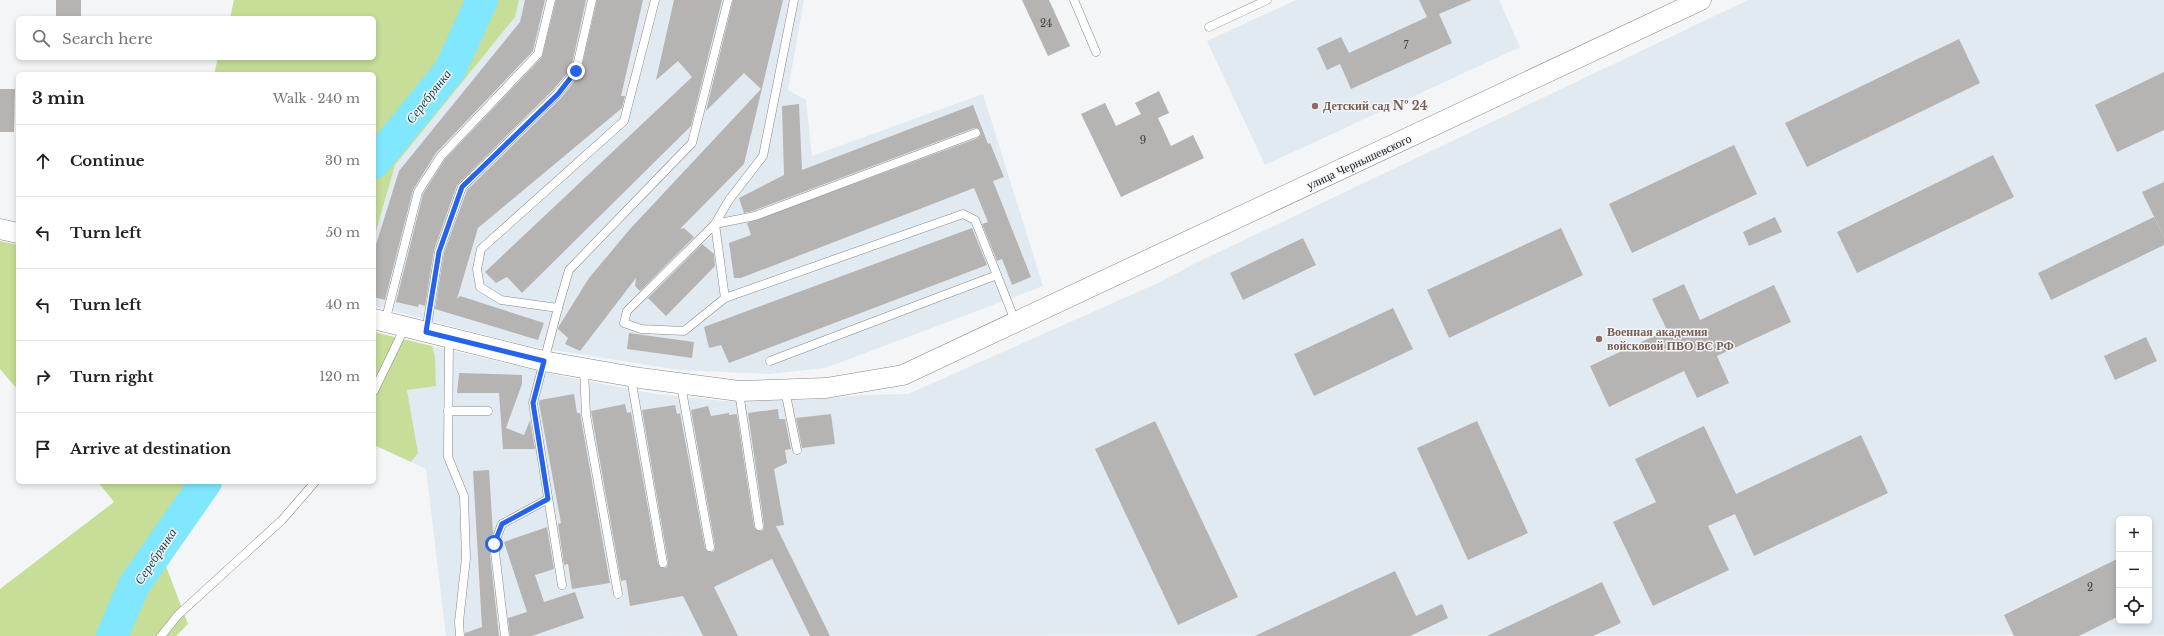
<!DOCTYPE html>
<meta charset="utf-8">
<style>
body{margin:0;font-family:"Libre Baskerville",serif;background:#f6f6f6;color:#222}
.controls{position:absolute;right:12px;bottom:12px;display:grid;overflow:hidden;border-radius:6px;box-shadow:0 2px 6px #0003}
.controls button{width:36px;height:36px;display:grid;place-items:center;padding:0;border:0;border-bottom:1px solid #e0e0e0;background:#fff;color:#222;font:20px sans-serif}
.stop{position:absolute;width:12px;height:12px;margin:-9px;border:3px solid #2563eb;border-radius:50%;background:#fff}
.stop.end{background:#2563eb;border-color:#fff;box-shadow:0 1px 4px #0008}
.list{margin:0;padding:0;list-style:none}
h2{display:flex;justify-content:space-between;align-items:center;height:52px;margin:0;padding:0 16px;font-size:17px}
h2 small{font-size:13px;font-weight:400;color:#767676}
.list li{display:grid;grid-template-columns:26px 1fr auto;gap:12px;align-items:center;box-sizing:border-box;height:72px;padding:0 16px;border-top:1px solid #e0e0e0}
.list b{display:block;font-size:15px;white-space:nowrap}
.list em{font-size:13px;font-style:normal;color:#767676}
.icon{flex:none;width:22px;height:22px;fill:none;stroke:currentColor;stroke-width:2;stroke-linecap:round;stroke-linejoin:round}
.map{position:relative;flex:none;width:2164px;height:636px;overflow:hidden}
.search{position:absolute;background:#fff;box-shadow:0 2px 6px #0003;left:16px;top:16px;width:360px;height:44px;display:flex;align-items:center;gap:10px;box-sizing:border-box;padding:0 14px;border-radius:6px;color:#767676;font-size:15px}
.panel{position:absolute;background:#fff;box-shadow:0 2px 6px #0003;left:16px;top:72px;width:360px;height:412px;border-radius:6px}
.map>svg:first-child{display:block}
.built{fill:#e2eaf1;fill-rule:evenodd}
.green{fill:#c6de97}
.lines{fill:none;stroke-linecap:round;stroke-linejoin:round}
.river{stroke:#81e7ff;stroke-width:32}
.building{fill:#b6b4b2}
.service-casing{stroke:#868889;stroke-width:9}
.tertiary-casing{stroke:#868889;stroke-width:21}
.service{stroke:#fff;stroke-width:8}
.tertiary{stroke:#fff;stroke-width:20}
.route{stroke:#2563eb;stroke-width:5}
.education-dot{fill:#8d6e63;stroke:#f3f5f7;stroke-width:1.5}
.labels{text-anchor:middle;stroke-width:3;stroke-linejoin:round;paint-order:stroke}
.number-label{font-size:10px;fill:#404040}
.education-label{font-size:12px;font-weight:bold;fill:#785e54;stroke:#f3f5f7;text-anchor:start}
.street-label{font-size:12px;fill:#18191a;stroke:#f3f5f7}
.water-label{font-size:13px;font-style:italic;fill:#184650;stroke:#f3f5f7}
</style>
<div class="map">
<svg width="2164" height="636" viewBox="0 0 2164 636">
<rect width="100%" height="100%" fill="#f3f5f7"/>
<g class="built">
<path d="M519,0H804L788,90L806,100L812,156L983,94L1043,286L825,368L769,374L679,370L523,345L374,306V239L395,165L515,17Z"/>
<path d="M1296,0H1499L1520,47L1265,165L1207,41Z"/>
<path d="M1748,0H2164V635L446,636L426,469L411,462L418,453L407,390L436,385L435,356L432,346L557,375L655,394L724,401L806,400L863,395L908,394L1158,283L1200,261ZM2119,519H2149V621H2119Z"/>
</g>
<g class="green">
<path d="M234,0H519L515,17L395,165L374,239V74H214L218,58H374V18H230Z"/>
<path d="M0,241L18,245V390L0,369Z"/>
<path d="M374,332L432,346L435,356L436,386L407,390L418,453L411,462L374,445Z"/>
<path d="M98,482H216L164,561L188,624L176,636H0V589L114,502Z"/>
</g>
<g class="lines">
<g class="river">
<path d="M374,163L450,70L482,0"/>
<path d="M112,636L134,585L206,482"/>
</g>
</g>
<g class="building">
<rect x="56" y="0" width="25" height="18"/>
<path d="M525,0H545L533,51L436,153L413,190L385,300L374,297V251L399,171L520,22Z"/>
<path d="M556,0H586L571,69L553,90L457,185L434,250L425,306L419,304L418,307L396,302L423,194L445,159L542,57Z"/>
<path d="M597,0H643L621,96H625L622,108L478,228L457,299L460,296L544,323L538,340L435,309L444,253L467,190L561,98L580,74Z"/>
<path d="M674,0H722L691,126L522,293L507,277L496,283L485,272L692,77L678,61L656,80Z"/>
<path d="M733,0H783L744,164L680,229L684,228L694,237L640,291L635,286L636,278L580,351L565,344L568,338L558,329L559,326L589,278L630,229L761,89L744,73L706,111Z"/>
<path d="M1022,0H1049L1070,46L1048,56Z"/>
<path d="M1419,0H1472L1439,14L1452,43L1351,89L1340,64L1327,70L1317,48L1341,37L1349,53L1427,17Z"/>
<path d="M1959,39L1980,83L1807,167L1785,123Z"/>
<path d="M2164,72V130L2117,152L2095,105Z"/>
<path d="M0,89H15L14,132H0Z"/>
<path d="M1159,91L1169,113L1158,118L1171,146L1193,135L1204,158L1121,197L1081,114L1105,103L1116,126L1141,114L1135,103Z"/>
<path d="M799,104L802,170L973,105L988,144L990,143L1004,177L993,181L1031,277L1012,285L1002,259L997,261L982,224L988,222L974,188L741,278H734L729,243L751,235L747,223L978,138L981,134L979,129L974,128L753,211L744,213L739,198L784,175L782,106Z"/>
<path d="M1734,145L1757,194L1632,253L1609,204Z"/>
<path d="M1993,155L2014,197L1857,273L1837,232Z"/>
<path d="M2164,182V237L2142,192Z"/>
<path d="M1775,217L1782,232L1749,246L1743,232Z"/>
<path d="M2154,217L2164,237V245L2051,300L2038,273Z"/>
<path d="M972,228L987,265L729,363L721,345L709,348L704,327Z"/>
<path d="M1561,228L1583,275L1449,338L1427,290Z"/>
<path d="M1303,238L1316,265L1243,300L1230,273Z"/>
<path d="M702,244L714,254L715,266L666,316L648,298Z"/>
<path d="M1684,284L1700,320L1774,285L1791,322L1717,356L1729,383L1697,398L1684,371L1609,407L1590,366L1667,330L1652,299Z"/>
<path d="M1393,308L1413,349L1314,396L1294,354Z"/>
<path d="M629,333L694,342L692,358L627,349Z"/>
<path d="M2146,337L2157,361L2115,380L2104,356Z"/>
<path d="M459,373L522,375V384L506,428L524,435L530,420L535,449H503L499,393H457Z"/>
<path d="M574,394L577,413H580L610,583L572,589L568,564L564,565L558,524L561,523L539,403L540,400Z"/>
<path d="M625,404L627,413L631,412L658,564L664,568L667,567L668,562L642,410L675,405L677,414L680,413L705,548L711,552L714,551L715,546L691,410L708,406L711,416L729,413V415L737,414L754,527L759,531L763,530L764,525L748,413L778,409L779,419H785L791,449L785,450L787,463L774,469L784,525L776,526L830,636H810L772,559L714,587L738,636H703L683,596L630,606L626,580L621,581L591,411Z"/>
<path d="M831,414L835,444L802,448L796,418Z"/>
<path d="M1155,421L1238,597L1178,625L1095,449Z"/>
<path d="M1477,421L1528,533L1468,560L1417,448Z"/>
<path d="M1704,426L1736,494L1861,435L1888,493L1754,556L1735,514L1708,526L1729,570L1653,606L1613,522L1656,502L1635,459Z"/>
<path d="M489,470L493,533L489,545L499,636H465V633L482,627L473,471Z"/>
<path d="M547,527L554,569L535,575L544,602L575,592L584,618L532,636H510L508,618L527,612L504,542Z"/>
<path d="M2119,558V616L2079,636H2014L2004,615Z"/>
<path d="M1395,571L1416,616L1442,604L1448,618L1410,636H1255Z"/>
<path d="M1602,582L1621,623L1593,636H1487Z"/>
</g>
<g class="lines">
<g class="service-casing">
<g id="service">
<path d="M794,0L763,156L729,200L715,224L627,311L624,323L641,329L684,331L725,298L963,214L975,220L1016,323"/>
<path d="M1074,0L1096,52"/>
<path d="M1209,27L1267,0"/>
<path d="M725,298L715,224L755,216L976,133"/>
<path d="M558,308L501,300L480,287L477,269L481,249L624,121L655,0"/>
<path d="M385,322L418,192L441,156L538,54L551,0"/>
<path d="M426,332L439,252L462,187L557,94L576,71L592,0"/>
<path d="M449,338L448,457L464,496L466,558L459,622L460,636"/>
<path d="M770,361L997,275"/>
<path d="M584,368L586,415L618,594"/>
<path d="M631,378L663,563"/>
<path d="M681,385L710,547"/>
<path d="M785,390L797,450"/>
<path d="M374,391L405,327"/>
<path d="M739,392L759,526"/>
<path d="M448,411H488"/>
<path d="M562,585L533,403L558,308L569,270L692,143L728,0"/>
<path d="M161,636L178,615L282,520L315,482"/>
<path d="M505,636L494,544L502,524L548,499"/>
</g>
</g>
<g class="tertiary-casing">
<g id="tertiary">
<path d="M0,229L18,233"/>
<path d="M374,319L543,361L640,378L739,391L826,388L903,375L1701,0"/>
</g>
</g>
<use href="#service" class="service"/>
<use href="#tertiary" class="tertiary"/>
</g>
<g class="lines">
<path class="route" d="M494,544L502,524L548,499L533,403L544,361L426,332L439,252L462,187L558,94L576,71"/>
</g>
<g class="education-dot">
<circle cx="1315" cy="106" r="4"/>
<circle cx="1599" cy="339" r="4"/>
</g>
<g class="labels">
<g class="number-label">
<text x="1046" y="27">24</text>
<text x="1406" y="49">7</text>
<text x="1143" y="144">9</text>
<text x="2090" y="591">2</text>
</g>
<g class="education-label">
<text x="1323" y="110">Детский сад № 24</text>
<text x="1607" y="336">Военная академия<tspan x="1607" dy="14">войсковой ПВО ВС РФ</tspan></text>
</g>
<g class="street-label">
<text transform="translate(1359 162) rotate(-25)" y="4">улица Чернышевского</text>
</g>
<g class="water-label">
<text transform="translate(428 96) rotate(-52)" y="5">Серебрянка</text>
<text transform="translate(155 556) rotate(-56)" y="5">Серебрянка</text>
</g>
</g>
</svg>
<div class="controls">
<button>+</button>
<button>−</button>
<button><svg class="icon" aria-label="locate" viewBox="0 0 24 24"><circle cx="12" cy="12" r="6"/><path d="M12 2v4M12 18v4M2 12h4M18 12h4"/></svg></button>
</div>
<div class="stop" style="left:494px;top:544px"></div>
<div class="stop end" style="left:576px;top:71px"></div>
<div class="search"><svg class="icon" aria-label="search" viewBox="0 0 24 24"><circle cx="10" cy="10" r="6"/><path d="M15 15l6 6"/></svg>Search here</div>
<section class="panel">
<h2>3 min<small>Walk · 240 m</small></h2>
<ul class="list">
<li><svg class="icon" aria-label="ahead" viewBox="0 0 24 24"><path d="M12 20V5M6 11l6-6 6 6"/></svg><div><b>Continue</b></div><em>30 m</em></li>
<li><svg class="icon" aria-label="left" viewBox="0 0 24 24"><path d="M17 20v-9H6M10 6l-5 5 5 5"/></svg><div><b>Turn left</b></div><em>50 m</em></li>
<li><svg class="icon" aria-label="left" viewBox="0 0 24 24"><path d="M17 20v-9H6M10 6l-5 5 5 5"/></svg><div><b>Turn left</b></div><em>40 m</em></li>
<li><svg class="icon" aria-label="right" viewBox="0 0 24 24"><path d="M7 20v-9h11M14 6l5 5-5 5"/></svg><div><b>Turn right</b></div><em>120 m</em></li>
<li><svg class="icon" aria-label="arrive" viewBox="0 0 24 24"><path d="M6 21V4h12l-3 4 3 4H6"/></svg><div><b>Arrive at destination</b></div></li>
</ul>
</section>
</div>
